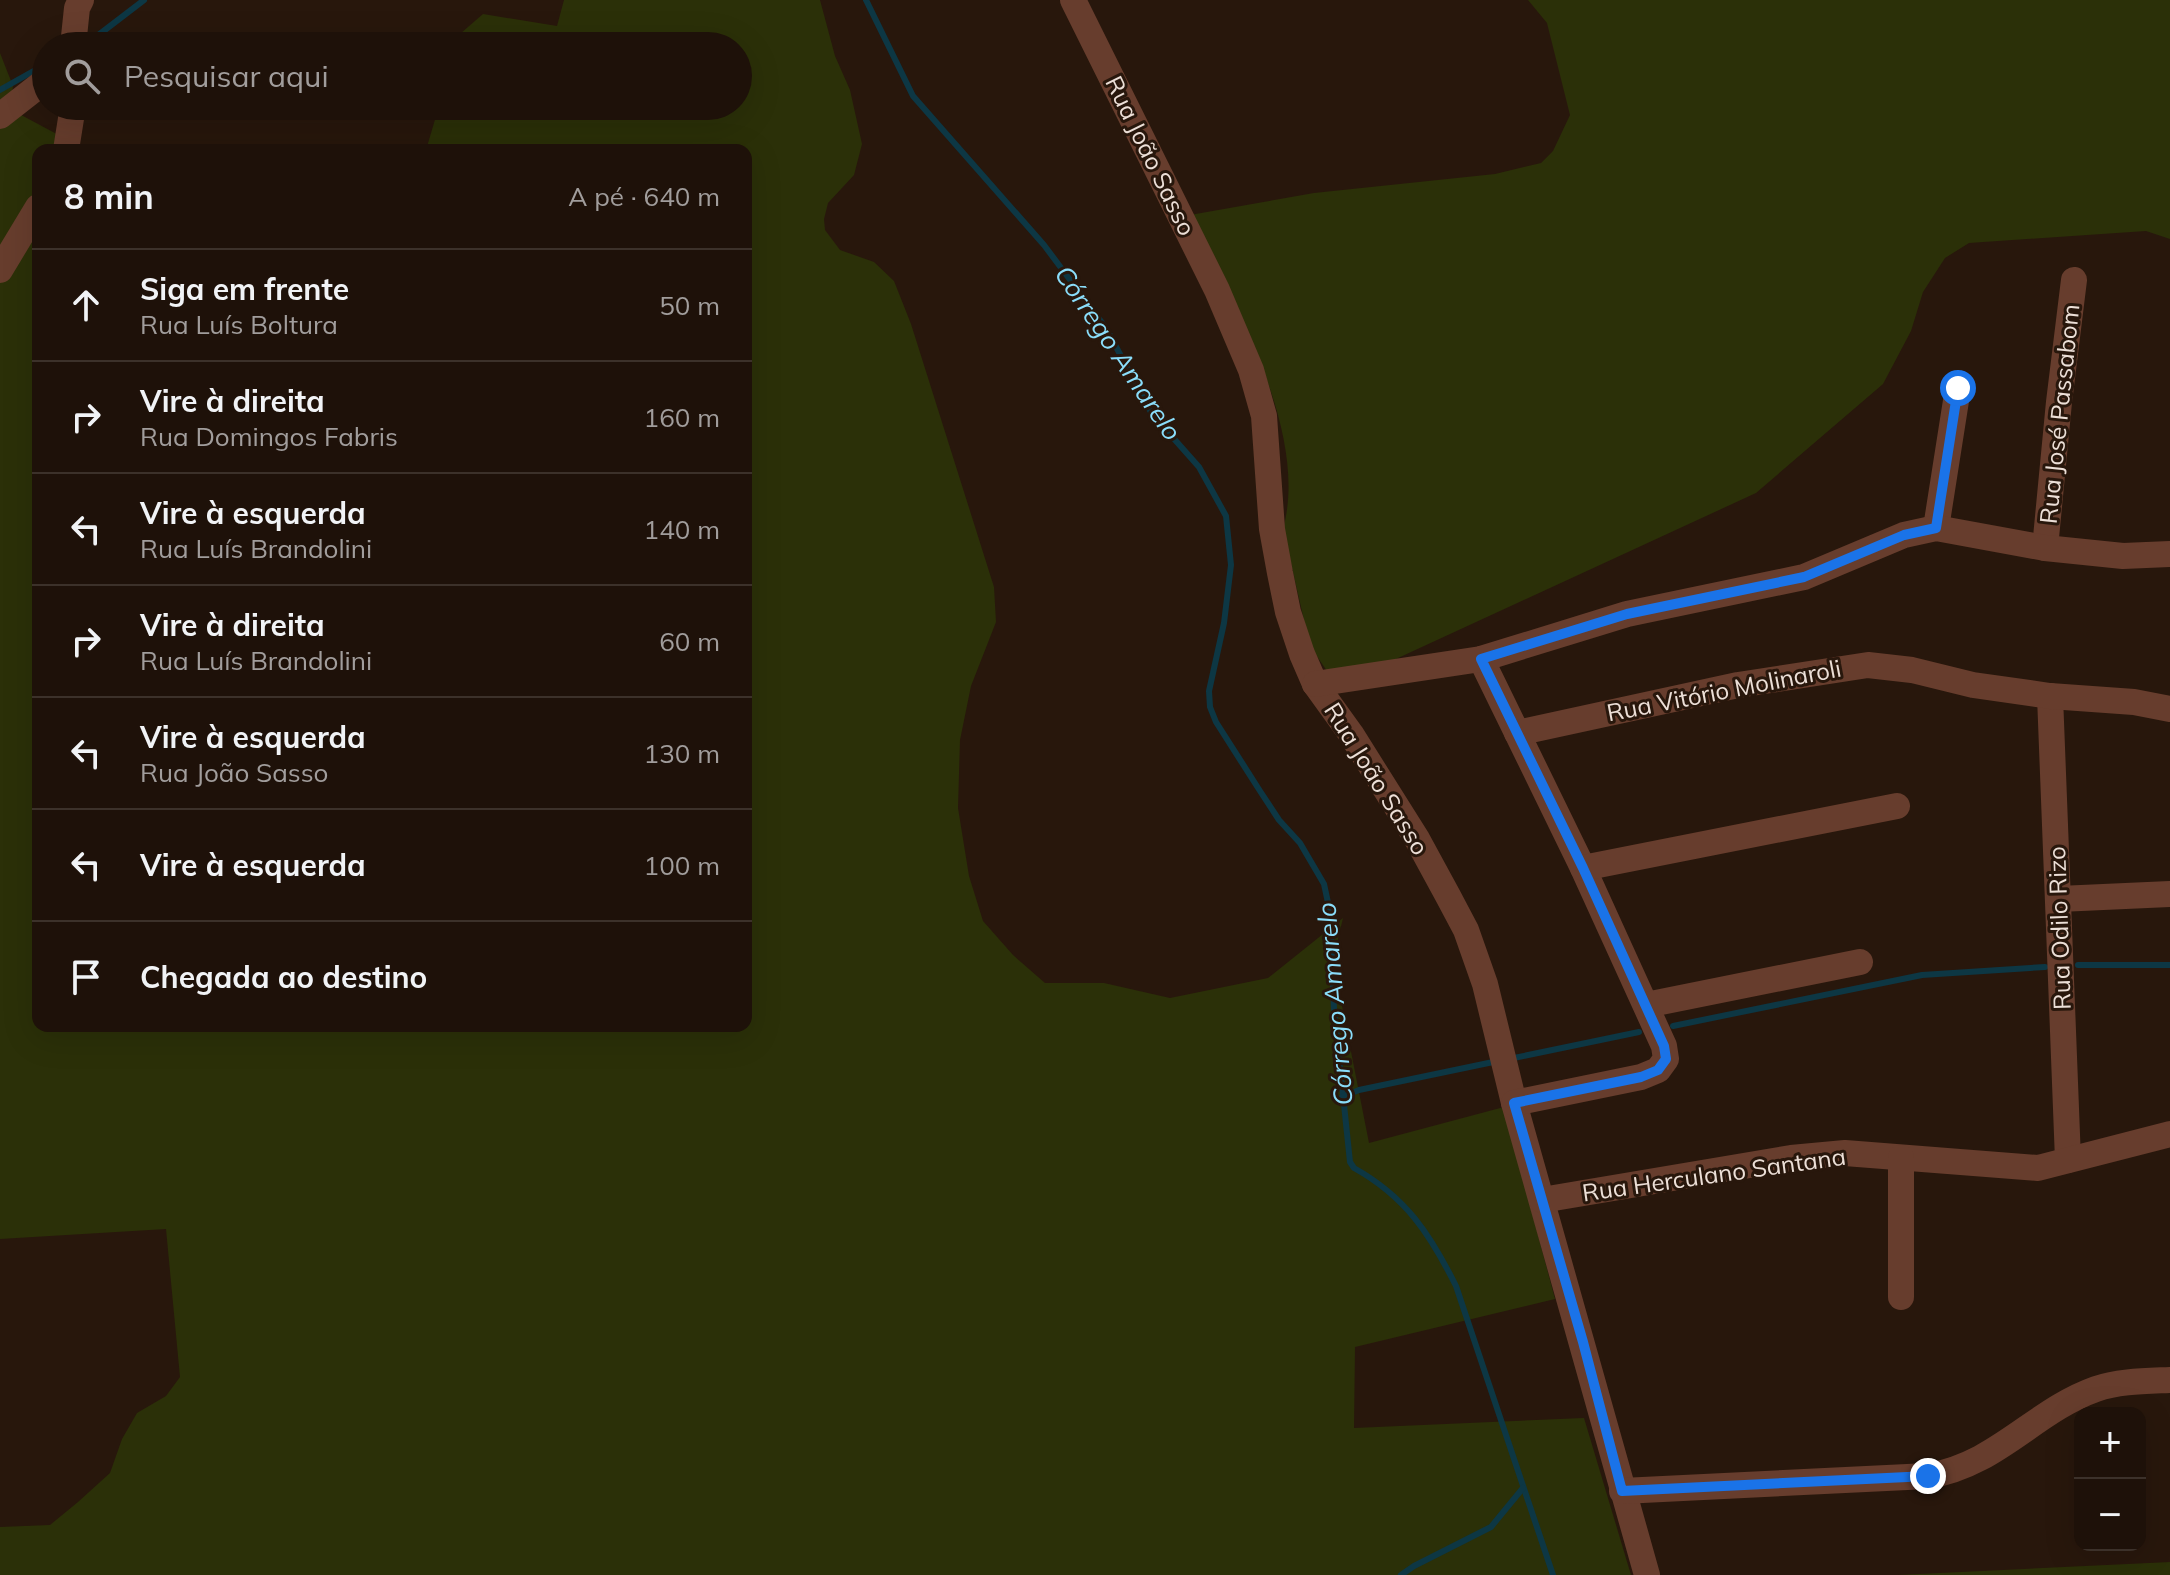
<!DOCTYPE html>
<html lang="pt">
<meta charset="utf-8">
<style>
body{margin:0;font-family:Mulish,sans-serif;background:#261a12;color:#f1f3f6}
.controls{position:absolute;right:24px;bottom:24px;display:grid;overflow:hidden;border-radius:16px;box-shadow:0 8px 32px #0002}
.controls button{width:72px;height:72px;display:grid;place-items:center;padding:0;border:0;border-bottom:2px solid #3c312a;background:#1e1109;color:#f1f3f6;font:40px sans-serif}
.stop{position:absolute;width:24px;height:24px;margin:-18px;border:6px solid #1a73e8;border-radius:50%;background:#fff}
.stop.end{background:#1a73e8;border-color:#fff;box-shadow:0 2px 8px #0008}
.list{margin:0;padding:0;list-style:none}
h2{display:flex;justify-content:space-between;align-items:center;height:104px;margin:0;padding:0 32px;font-size:34px}
h2 small{font-size:26px;font-weight:400;color:#a19d9c}
.list li{display:grid;grid-template-columns:52px 1fr auto;gap:24px;align-items:center;box-sizing:border-box;height:112px;padding:0 32px;border-top:2px solid #3c312a}
.list b{display:block;font-size:30px;white-space:nowrap}
.list p{margin:0;font-size:26px;white-space:nowrap;color:#a19d9c}
.list em{font-size:26px;font-style:normal;color:#a19d9c}
.icon{flex:none;width:44px;height:44px;fill:none;stroke:currentColor;stroke-width:2;stroke-linecap:round;stroke-linejoin:round}
.map{position:relative;flex:none;width:2170px;height:1575px;overflow:hidden}
.search{position:absolute;background:#1e1109;box-shadow:0 8px 32px #0002;left:32px;top:32px;width:720px;height:88px;display:flex;align-items:center;gap:20px;box-sizing:border-box;padding:0 28px;border-radius:44px;color:#a19d9c;font-size:30px}
.panel{position:absolute;background:#1e1109;box-shadow:0 8px 32px #0002;left:32px;top:144px;width:720px;height:888px;border-radius:16px}
.map>svg:first-child{display:block}
.green{fill:#2b3008}
.lines{fill:none;stroke-linecap:round;stroke-linejoin:round}
.stream{stroke:#0d3744;stroke-width:6}
.minor{stroke:#673d2d;stroke-width:26}
.route{stroke:#1a73e8;stroke-width:10}
.labels{text-anchor:middle;stroke-width:6;stroke-linejoin:round;paint-order:stroke}
.street-label{font-size:24px;fill:#ecdfd7;stroke:#28170c}
.water-label{font-size:26px;font-style:italic;fill:#8addfa;stroke:#28170c}
</style>
<div class="map">
<svg width="2170" height="1575" viewBox="0 0 2170 1575">
<rect width="100%" height="100%" fill="#28170c"/>
<g class="green">
<path d="M564,0H820L835,56L850,90L862,144L854,175L828,203L824,219L825,230L840,250L874,262L894,281L911,324L994,587L996,622L971,686L960,740L958,808L969,876L983,921L1013,955L1045,983H1104L1170,998L1268,978L1343,918L1333,960L1369,1143L1504,1107L1555,1299L1355,1347L1354,1428L1584,1418L1631,1575H0V1527L50,1525L78,1502L110,1473L122,1439L137,1413L166,1396L180,1377L166,1229L0,1239V53L13,86L10,109L66,139L77,150H38V1026H746V150H426L439,106H738V46H446L483,14L557,26Z"/>
<path d="M1528,0H2170V239L2146,231L1969,243L1945,258L1923,292L1911,331L1883,384L1756,493L1372,670L1329,674L1310,646L1283,529C1310,433 1232,299 1190,215L1314,193L1495,174L1541,163L1553,151L1570,115L1547,23Z"/>
<path d="M2170,1562V1575H1898Z"/>
</g>
<g class="lines">
<g class="stream">
<path d="M866,0L913,96L1044,245L1106,328L1152,414L1199,467L1226,516L1231,565L1224,623L1209,691L1210,707L1216,722L1260,791L1279,820L1300,843L1324,884L1330,912L1334,1009L1350,1162L1354,1168C1406,1197 1430,1234 1456,1286L1553,1575"/>
<path d="M84,46L144,0"/>
<path d="M0,90L46,64"/>
<path d="M2078,965H2170"/>
<path d="M1673,1026L1922,975L2045,967"/>
<path d="M1509,1059L1639,1032"/>
<path d="M1342,1097L1359,1090L1498,1061"/>
<path d="M1401,1575L1414,1566L1491,1527L1523,1488"/>
</g>
<g class="minor">
<path d="M1073,0L1217,290L1251,370L1264,416L1272,529L1280,573L1288,612L1302,654L1315,684L1351,734L1417,839L1448,896L1466,930L1485,984L1514,1103L1647,1575"/>
<path d="M73,46L77,8L81,0"/>
<path d="M0,116L46,80"/>
<path d="M66,150L73,106"/>
<path d="M0,270L38,207"/>
<path d="M1936,528L1958,388"/>
<path d="M2045,548L2059,402L2074,280"/>
<path d="M1481,659L1583,868L1664,1046L1666,1059L1658,1070L1641,1077L1514,1103"/>
<path d="M1315,684L1481,659L1627,614L1804,577L1904,535L1936,528L2045,548L2123,556L2170,554"/>
<path d="M2050,696L2068,1160"/>
<path d="M1517,733L1738,685L1868,665L1912,670L1973,685L2050,696L2134,702L2170,709"/>
<path d="M1583,868L1897,806"/>
<path d="M2059,899L2170,894"/>
<path d="M1646,1005L1860,962"/>
<path d="M1542,1200L1791,1158L1845,1153L2038,1168L2170,1134"/>
<path d="M1901,1297V1158"/>
<path d="M1622,1491L1928,1476C1997,1465 2034,1411 2096,1389C2118,1381 2147,1381 2170,1380"/>
</g>
</g>
<g class="lines">
<path class="route" d="M1928,1476L1622,1491L1583,1342L1514,1103L1641,1077L1658,1070L1666,1059L1664,1046L1583,868L1481,659L1627,614L1804,577L1904,535L1936,528L1958,388"/>
</g>
<g class="labels">
<g class="street-label">
<text transform="translate(1150 156) rotate(64)" y="8">Rua João Sasso</text>
<text transform="translate(2060 414) rotate(-84)" y="8">Rua José Passabom</text>
<text transform="translate(1724 691) rotate(-11)" y="8">Rua Vitório Molinaroli</text>
<text transform="translate(1376 779) rotate(58)" y="8">Rua João Sasso</text>
<text transform="translate(2060 928) rotate(-92)" y="8">Rua Odilo Rizo</text>
<text transform="translate(1714 1175) rotate(-8)" y="8">Rua Herculano Santana</text>
</g>
<g class="water-label">
<text transform="translate(1118 353) rotate(56)" y="9">Córrego Amarelo</text>
<text transform="translate(1335 1004) rotate(-95)" y="9">Córrego Amarelo</text>
</g>
</g>
</svg>
<div class="controls">
<button>+</button>
<button>−</button>
</div>
<div class="stop" style="left:1958px;top:388px"></div>
<div class="stop end" style="left:1928px;top:1476px"></div>
<div class="search"><svg class="icon" aria-label="search" viewBox="0 0 24 24"><circle cx="10" cy="10" r="6"/><path d="M15 15l6 6"/></svg>Pesquisar aqui</div>
<section class="panel">
<h2>8 min<small>A pé · 640 m</small></h2>
<ul class="list">
<li><svg class="icon" aria-label="ahead" viewBox="0 0 24 24"><path d="M12 20V5M6 11l6-6 6 6"/></svg><div><b>Siga em frente</b><p>Rua Luís Boltura</p></div><em>50 m</em></li>
<li><svg class="icon" aria-label="right" viewBox="0 0 24 24"><path d="M7 20v-9h11M14 6l5 5-5 5"/></svg><div><b>Vire à direita</b><p>Rua Domingos Fabris</p></div><em>160 m</em></li>
<li><svg class="icon" aria-label="left" viewBox="0 0 24 24"><path d="M17 20v-9H6M10 6l-5 5 5 5"/></svg><div><b>Vire à esquerda</b><p>Rua Luís Brandolini</p></div><em>140 m</em></li>
<li><svg class="icon" aria-label="right" viewBox="0 0 24 24"><path d="M7 20v-9h11M14 6l5 5-5 5"/></svg><div><b>Vire à direita</b><p>Rua Luís Brandolini</p></div><em>60 m</em></li>
<li><svg class="icon" aria-label="left" viewBox="0 0 24 24"><path d="M17 20v-9H6M10 6l-5 5 5 5"/></svg><div><b>Vire à esquerda</b><p>Rua João Sasso</p></div><em>130 m</em></li>
<li><svg class="icon" aria-label="left" viewBox="0 0 24 24"><path d="M17 20v-9H6M10 6l-5 5 5 5"/></svg><div><b>Vire à esquerda</b></div><em>100 m</em></li>
<li><svg class="icon" aria-label="arrive" viewBox="0 0 24 24"><path d="M6 21V4h12l-3 4 3 4H6"/></svg><div><b>Chegada ao destino</b></div></li>
</ul>
</section>
</div>
